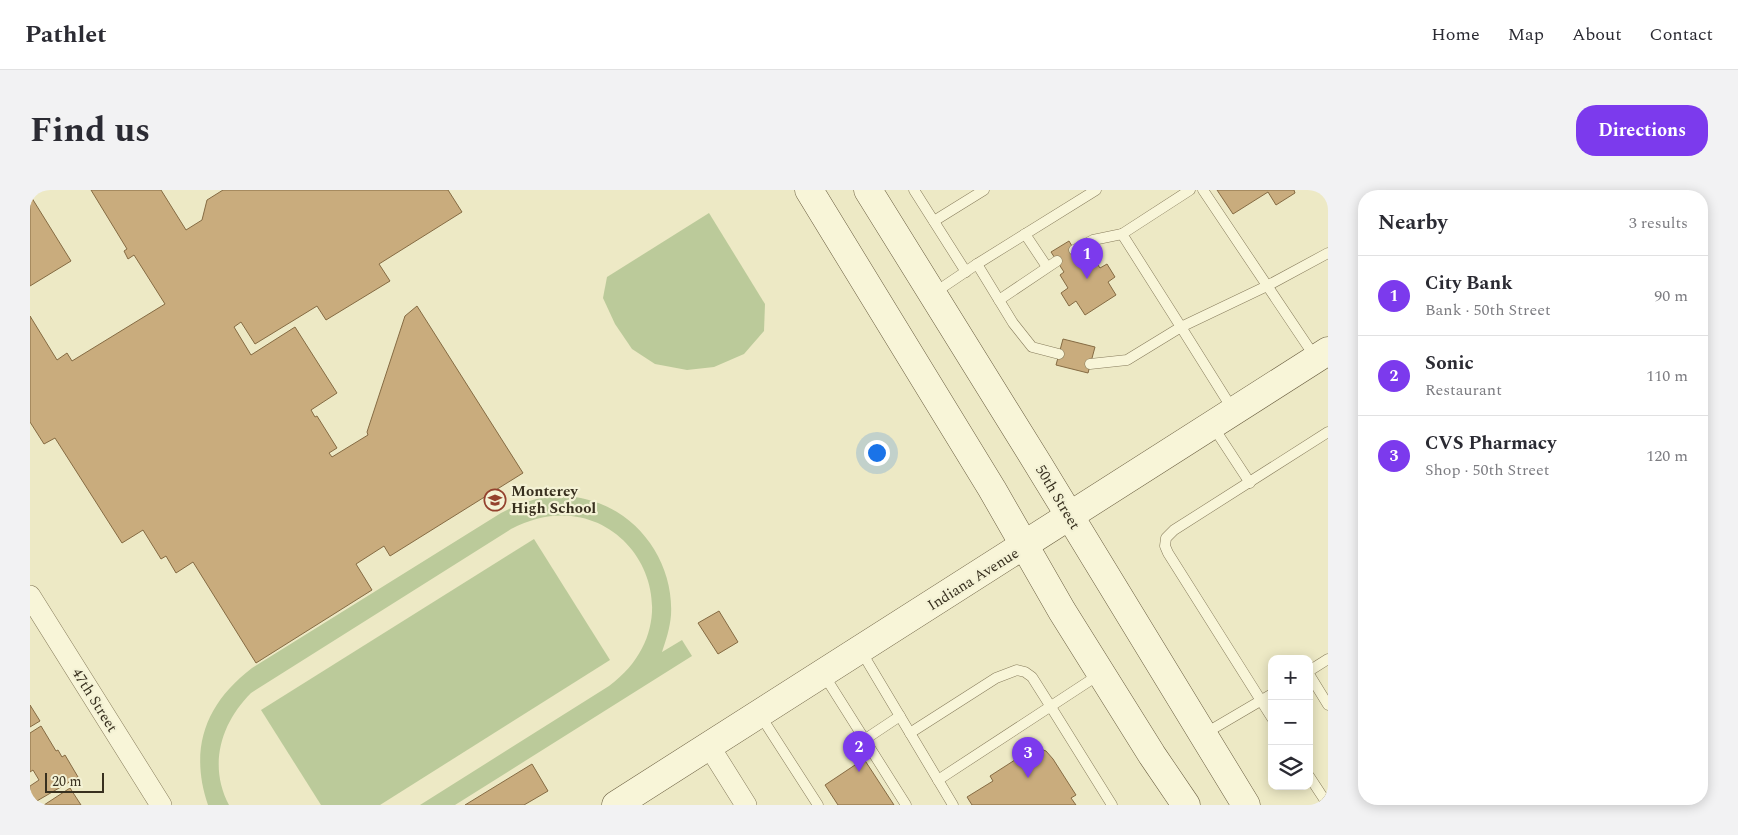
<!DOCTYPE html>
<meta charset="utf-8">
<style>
body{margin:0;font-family:Spectral,serif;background:#f2f2f3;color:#2b2b33}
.controls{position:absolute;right:15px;bottom:15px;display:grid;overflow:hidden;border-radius:10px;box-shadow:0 2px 12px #0003}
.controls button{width:45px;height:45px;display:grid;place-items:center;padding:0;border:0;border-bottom:1px solid #e1e1e2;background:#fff;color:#2b2b33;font:25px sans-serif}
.scale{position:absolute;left:15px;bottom:12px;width:59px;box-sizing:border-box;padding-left:5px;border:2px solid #38301f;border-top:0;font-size:14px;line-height:18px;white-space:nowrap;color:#38301f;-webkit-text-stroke:4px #f4f2d5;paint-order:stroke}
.you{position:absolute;left:846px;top:262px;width:18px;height:18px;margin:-12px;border:4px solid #fff;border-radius:50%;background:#1a73e8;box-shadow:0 0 0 8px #1a73e833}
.badge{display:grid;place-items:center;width:32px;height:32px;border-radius:50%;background:#7c3aed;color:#fff;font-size:16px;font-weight:700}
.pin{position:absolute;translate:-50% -41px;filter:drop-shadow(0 1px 2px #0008)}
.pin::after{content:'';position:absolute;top:26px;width:18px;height:15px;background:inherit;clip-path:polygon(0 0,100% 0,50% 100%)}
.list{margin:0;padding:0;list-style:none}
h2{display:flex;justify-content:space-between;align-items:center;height:65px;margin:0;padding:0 20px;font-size:21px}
h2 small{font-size:16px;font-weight:400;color:#7c7c81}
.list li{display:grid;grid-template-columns:32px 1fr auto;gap:15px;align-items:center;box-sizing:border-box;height:80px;padding:0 20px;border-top:1px solid #e1e1e2}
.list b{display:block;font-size:19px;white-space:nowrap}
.list p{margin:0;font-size:16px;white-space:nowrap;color:#7c7c81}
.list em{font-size:16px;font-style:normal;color:#7c7c81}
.icon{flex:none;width:28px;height:28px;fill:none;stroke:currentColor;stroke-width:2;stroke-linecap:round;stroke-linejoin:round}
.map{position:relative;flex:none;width:1298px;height:615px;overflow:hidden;border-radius:20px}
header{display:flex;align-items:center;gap:30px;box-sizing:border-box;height:70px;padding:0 25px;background:#fff;border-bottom:1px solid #e1e1e2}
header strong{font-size:24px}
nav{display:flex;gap:28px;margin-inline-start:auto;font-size:18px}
.intro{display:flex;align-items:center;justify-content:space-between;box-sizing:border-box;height:120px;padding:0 30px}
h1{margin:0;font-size:35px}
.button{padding:12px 22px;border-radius:20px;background:#7c3aed;color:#fff;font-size:18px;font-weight:700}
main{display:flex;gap:30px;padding:0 30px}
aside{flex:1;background:#fff;border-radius:20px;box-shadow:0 2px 12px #0003}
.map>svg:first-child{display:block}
.green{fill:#bbca9a}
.building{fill:#c9ac7d;stroke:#856b43}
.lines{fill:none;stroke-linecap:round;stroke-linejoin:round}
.service-casing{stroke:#877c5c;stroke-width:11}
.minor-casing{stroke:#877c5c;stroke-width:22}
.secondary-casing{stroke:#695d3f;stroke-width:29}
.service{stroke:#f8f5d8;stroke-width:10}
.minor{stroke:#f8f5d8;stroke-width:21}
.secondary{stroke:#f8f5d8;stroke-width:28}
.labels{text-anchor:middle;stroke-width:4.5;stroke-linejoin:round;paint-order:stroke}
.poi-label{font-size:15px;font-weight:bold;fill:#38301f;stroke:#f4f2d5;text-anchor:start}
.street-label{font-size:15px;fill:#38301f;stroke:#f4f2d5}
</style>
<header>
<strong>Pathlet</strong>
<nav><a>Home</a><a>Map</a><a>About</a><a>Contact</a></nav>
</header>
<div class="intro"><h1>Find us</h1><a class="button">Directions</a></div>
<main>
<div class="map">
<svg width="1298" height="615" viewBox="0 0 1298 615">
<rect width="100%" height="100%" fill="#ede9c5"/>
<g class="green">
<path d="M679,23L735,114L734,141L714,164L684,177L657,180L625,174L602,159L585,134L573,108L577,87Z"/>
<path d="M521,306C532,306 544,306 555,309C608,321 644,372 641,425C640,438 636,450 632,462L652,450L662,466L425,615H390L579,496C678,423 590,281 481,339L221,503C191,533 178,575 199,615H178C159,559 175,514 222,478L471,323C488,314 503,309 521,306Z"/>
<path d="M504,349L580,470L350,615H291L231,520Z"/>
</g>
<g class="building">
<path d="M61,0H131L156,40L172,30L177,10L193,0H418L432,22L349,74L360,91L296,130L287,116L225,154L211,132L204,137L221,165L265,137L307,203L281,220L285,227L287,226L307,258L299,263L302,267L338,245L337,242L375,126L387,116L493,283L360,366L354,356L326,374L342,400L226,473L163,372L146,383L136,366L131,369L113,340L92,353L25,248L14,254L0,232V126L27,170L37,163L42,171L135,114L104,65L98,69L94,61L97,59Z"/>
<path d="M1187,0H1264L1265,3L1246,15L1238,2L1203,24Z"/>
<path d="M0,5L41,71L0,96Z"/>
<path d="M1039,51L1051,71L1061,65L1070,78L1077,74L1085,87L1078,92L1086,105L1055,125L1046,111L1039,116L1031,103L1038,98L1030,85L1034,82L1021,62Z"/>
<path d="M1033,149L1065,157L1058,183L1026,175Z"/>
<path d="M689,421L708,452L688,464L668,433Z"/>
<path d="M0,515L10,531L0,537Z"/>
<path d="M11,536L26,561L28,560L32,567L35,565L48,587L0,615V596L9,590L3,580L0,582V543Z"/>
<path d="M1008,558L1016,561L1023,569L1046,605L1041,608L1046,615H942L937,607L963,591L960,586L1002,559Z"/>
<path d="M834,569L864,615H808L795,595Z"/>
<path d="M502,574L518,601L494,615H435Z"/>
<path d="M40,598L51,615H14Z"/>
</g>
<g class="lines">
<g class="service-casing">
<g id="service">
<path d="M884,0L936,82"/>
<path d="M1160,0L1092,44L1151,137L1237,96L1298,63"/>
<path d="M1173,0L1285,167"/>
<path d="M904,31L954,0"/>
<path d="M995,44L1017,77"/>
<path d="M1044,60L1063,50L1092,44"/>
<path d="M947,74L1066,0"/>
<path d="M904,103L947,74L983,133L1002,157L1029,164"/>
<path d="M969,110L1027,71"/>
<path d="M1060,174L1097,170L1151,137L1203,220"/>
<path d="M1182,235L1220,293"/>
<path d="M831,461L923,615"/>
<path d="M1279,481L1298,469"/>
<path d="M1279,484L1298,515"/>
<path d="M794,485L876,615"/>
<path d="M730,525L788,615"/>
<path d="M1242,528L1138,363L1135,356L1136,348L1144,340L1298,242"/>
<path d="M880,543L966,488L987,480L995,482L1002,487L1021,517L1082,615"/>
<path d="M1174,544L1242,504"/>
<path d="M834,550L870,526"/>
<path d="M1279,586L1298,615"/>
<path d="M908,590L1070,484"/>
</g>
</g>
<g class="minor-casing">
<g id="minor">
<path d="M0,406L131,615"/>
<path d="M679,556L716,615"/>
</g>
</g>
<g class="secondary-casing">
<g id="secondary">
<path d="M779,0L962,299L1032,421L1122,565L1156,615"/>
<path d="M838,0L1008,274L1216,615"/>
<path d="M586,615L1298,161"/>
</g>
</g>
<use href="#service" class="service"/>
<use href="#minor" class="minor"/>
<use href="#secondary" class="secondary"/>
</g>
<defs>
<g id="school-ring" transform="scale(1.125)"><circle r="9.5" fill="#f4f2d5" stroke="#94422e" stroke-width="1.5"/><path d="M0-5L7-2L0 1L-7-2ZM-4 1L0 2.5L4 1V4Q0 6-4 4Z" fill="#94422e"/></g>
</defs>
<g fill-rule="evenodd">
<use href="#school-ring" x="465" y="310"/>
</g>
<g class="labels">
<g class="poi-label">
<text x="481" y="306">Monterey<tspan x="481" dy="17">High School</tspan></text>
</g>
<g class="street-label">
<text transform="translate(1028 307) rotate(59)" y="5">50th Street</text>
<text transform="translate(943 389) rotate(-32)" y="5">Indiana Avenue</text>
<text transform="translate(65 510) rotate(58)" y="5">47th Street</text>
</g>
</g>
</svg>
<div class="controls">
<button>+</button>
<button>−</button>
<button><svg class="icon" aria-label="layers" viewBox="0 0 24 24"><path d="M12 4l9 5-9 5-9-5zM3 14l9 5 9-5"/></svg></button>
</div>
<div class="scale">20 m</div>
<div class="you"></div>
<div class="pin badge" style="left:1057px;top:89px">1</div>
<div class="pin badge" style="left:829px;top:582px">2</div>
<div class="pin badge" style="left:998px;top:588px">3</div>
</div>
<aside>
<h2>Nearby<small>3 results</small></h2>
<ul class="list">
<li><span class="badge">1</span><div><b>City Bank</b><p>Bank · 50th Street</p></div><em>90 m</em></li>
<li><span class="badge">2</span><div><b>Sonic</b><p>Restaurant</p></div><em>110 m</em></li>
<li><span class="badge">3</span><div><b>CVS Pharmacy</b><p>Shop · 50th Street</p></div><em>120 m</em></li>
</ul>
</aside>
</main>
